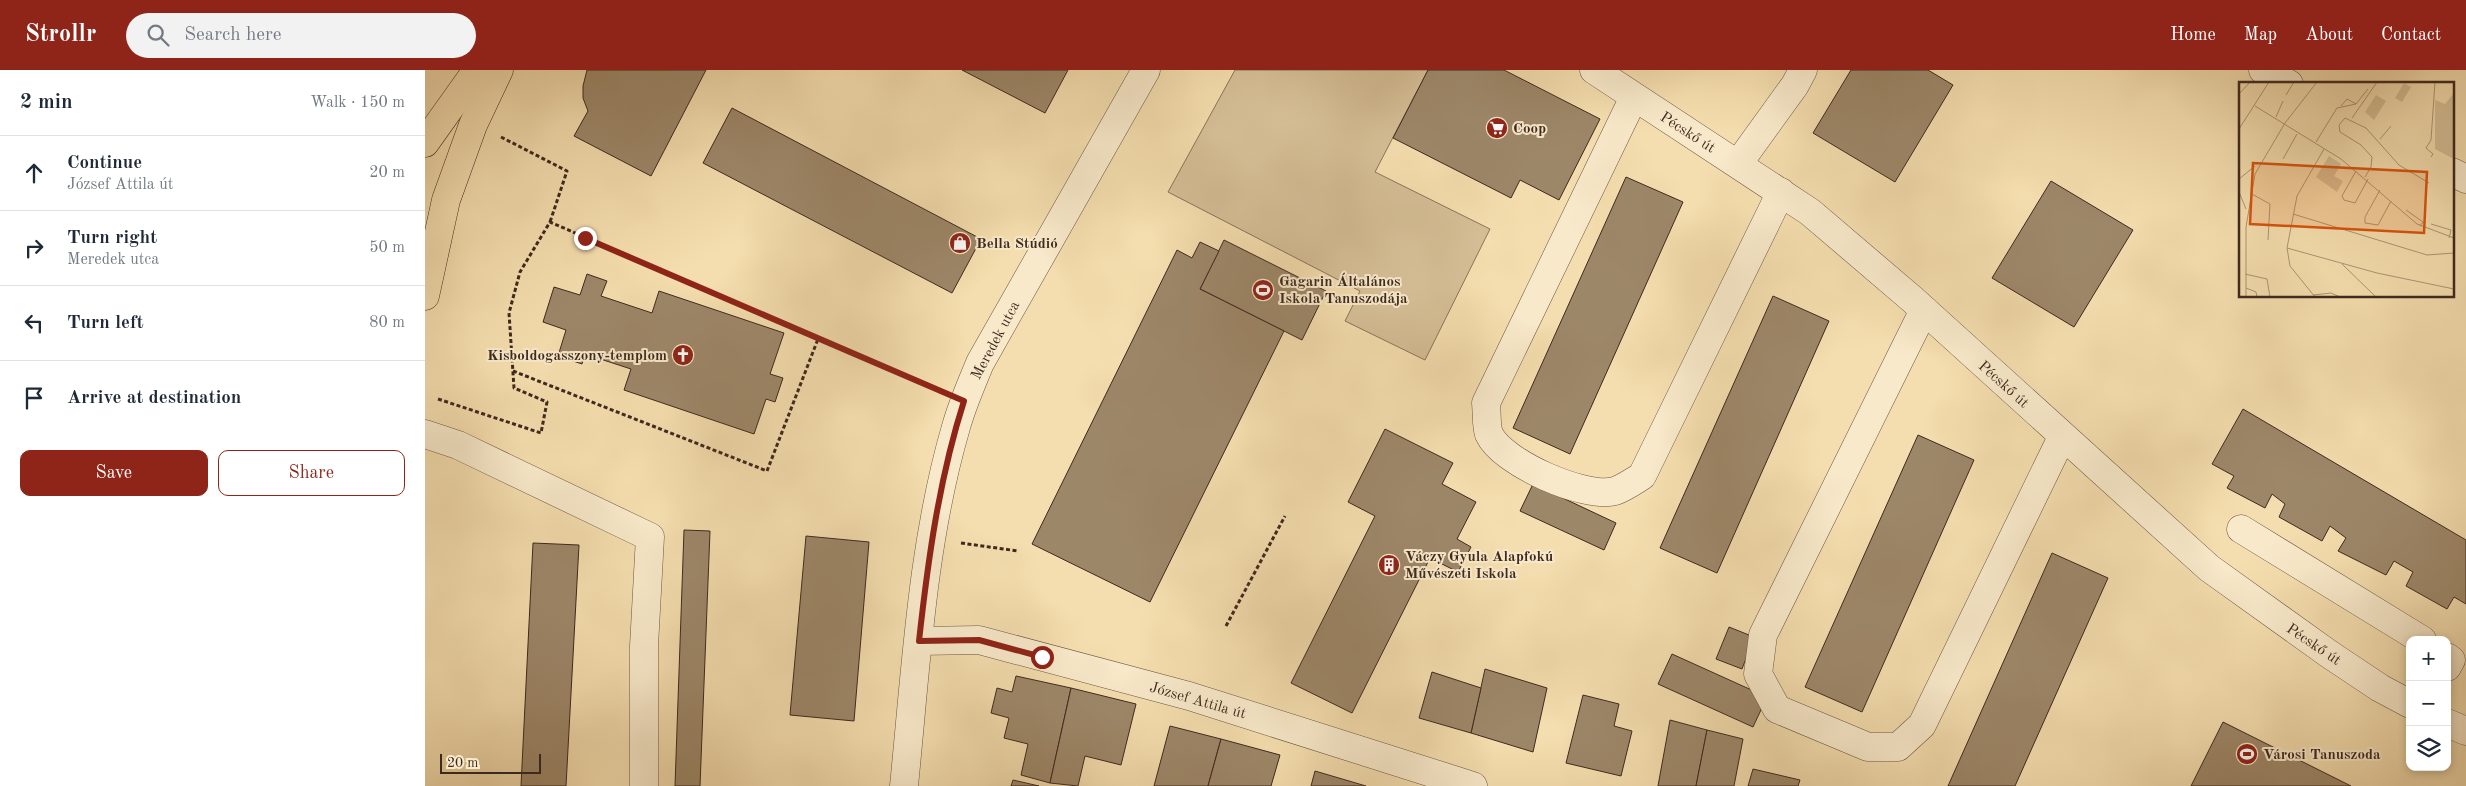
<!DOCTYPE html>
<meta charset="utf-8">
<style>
body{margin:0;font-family:"Old Standard TT",serif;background:#f2f2f3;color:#1f2937}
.controls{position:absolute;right:15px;bottom:15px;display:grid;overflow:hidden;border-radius:10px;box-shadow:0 2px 8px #0003}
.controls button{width:45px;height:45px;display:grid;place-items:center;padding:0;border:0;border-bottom:1px solid #e0e1e3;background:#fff;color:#1f2937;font:25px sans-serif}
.scale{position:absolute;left:15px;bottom:12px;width:101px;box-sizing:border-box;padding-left:5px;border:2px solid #3e291f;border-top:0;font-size:14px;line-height:18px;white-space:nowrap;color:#3e291f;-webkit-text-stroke:4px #f8e9ca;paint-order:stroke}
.stop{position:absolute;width:15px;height:15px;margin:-11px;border:4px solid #8f2418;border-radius:50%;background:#fff}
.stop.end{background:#8f2418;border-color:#fff;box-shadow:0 1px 5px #0008}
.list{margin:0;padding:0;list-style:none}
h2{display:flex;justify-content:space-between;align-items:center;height:65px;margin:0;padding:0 20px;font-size:21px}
h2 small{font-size:16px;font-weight:400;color:#747a83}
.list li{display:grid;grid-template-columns:32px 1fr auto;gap:15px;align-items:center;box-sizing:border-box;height:75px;padding:0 20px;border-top:1px solid #e0e1e3}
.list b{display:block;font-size:19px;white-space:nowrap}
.list p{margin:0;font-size:16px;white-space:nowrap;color:#747a83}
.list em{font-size:16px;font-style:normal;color:#747a83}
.actions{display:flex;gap:10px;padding:15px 20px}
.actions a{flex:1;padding:11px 0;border:1px solid #8f2418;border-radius:10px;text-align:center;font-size:18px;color:#8f2418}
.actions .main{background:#8f2418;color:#fff}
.icon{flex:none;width:28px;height:28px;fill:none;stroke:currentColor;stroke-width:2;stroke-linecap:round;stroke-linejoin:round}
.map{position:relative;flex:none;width:2041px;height:716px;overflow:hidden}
header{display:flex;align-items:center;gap:30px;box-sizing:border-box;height:70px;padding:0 25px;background:#8f2418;color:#fff}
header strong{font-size:24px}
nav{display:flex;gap:28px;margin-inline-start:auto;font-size:18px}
.search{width:350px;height:45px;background:#f2f2f3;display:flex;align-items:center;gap:12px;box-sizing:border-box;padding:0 18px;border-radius:28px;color:#747a83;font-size:19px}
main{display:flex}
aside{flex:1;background:#fff}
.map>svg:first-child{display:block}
.green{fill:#d5be96;stroke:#8a745a}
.building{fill:#9d8769;stroke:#3e291f}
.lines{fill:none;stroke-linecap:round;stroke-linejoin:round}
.minor-casing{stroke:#6c5643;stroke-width:29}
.major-casing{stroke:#3e291f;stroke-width:29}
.path{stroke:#3e291f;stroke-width:3;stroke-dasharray:4 2.5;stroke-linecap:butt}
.minor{stroke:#f8e9ca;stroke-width:28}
.major{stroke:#f4ddae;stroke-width:28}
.route{stroke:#8f2418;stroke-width:6}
.labels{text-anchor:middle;stroke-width:4;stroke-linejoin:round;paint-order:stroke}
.poi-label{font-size:15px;font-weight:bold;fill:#3e291f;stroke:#f8e9ca;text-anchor:start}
.street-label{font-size:15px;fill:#3e291f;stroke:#f8e9ca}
.inset-road{fill:none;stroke:#ab9575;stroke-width:1}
.view{fill:#d7540e;fill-opacity:0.15;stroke:#d7540e;stroke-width:2.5}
.inset-edge{fill:none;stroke:#3e291f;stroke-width:2.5}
</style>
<header>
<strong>Strollr</strong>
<div class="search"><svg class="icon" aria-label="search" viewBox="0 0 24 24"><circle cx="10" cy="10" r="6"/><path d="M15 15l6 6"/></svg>Search here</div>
<nav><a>Home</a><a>Map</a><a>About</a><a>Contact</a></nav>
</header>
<main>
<aside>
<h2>2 min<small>Walk · 150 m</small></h2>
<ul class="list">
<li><svg class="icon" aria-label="ahead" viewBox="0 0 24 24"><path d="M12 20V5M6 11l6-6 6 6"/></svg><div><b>Continue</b><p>József Attila út</p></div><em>20 m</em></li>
<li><svg class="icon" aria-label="right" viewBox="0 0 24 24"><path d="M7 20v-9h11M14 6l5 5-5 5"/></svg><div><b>Turn right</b><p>Meredek utca</p></div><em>50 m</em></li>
<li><svg class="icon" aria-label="left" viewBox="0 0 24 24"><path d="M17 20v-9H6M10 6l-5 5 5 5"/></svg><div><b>Turn left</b></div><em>80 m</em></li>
<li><svg class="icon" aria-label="arrive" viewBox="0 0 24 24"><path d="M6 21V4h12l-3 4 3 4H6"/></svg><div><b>Arrive at destination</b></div></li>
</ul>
<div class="actions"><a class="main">Save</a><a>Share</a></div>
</aside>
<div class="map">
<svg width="2041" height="716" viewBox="0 0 2041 716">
<rect width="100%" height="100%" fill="#f4ddae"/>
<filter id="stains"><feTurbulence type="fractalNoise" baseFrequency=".004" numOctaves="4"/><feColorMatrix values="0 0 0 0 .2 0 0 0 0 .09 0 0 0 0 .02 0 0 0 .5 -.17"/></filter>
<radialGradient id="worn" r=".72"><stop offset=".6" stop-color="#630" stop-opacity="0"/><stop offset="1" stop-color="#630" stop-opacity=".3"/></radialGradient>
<path class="green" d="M810,0H1003L950,102L1065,159L1000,290L920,251L935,221L743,122Z"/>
<g class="building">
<path d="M162,0H281L226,106L149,66L163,41L158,28V16Z"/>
<path d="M537,0H643L620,43Z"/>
<path d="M1003,0H1079L1175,49L1134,130L1095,110L1086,128L968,68Z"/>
<path d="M1426,0H1503L1528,15L1470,112L1388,63Z"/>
<path d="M307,38L556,169L527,223L278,93Z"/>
<path d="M1201,107L1258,132L1145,384L1088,358Z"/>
<path d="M1626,111L1708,160L1649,257L1567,208Z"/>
<path d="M799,170L901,221L877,270L775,219Z"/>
<path d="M775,172L794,181L775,219L859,261L725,532L607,474L752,180L767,188Z"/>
<path d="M162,204L182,211L176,226L227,243L234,221L359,263L345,304L358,308L350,332L341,329L329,364L199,320L206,299L160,284L157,294L133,286L141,260L118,252L129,217L155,225Z"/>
<path d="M1348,226L1404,251L1292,503L1235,478Z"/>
<path d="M1818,339L2041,470V534L2029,527L2022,539L1981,516L1988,502L1969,491L1961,505L1913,481L1921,468L1905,456L1897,471L1854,447L1860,434L1847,424L1840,438L1802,418L1809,406L1787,394Z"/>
<path d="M960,359L1028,393L1017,414L1051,432L1032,469L1046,477L1033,502L1005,488L927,643L866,613L950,446L923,432Z"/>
<path d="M1493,365L1549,390L1437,642L1380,617Z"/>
<path d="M1108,414L1191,453L1179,480L1095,441Z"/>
<path d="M259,460L285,461L275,716H250Z"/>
<path d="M381,466L444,472L429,651L365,645Z"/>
<path d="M108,473L154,475L141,716H96Z"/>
<path d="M1627,483L1683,508L1590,716H1523Z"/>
<path d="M1304,557L1329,567L1317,599L1291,589Z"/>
<path d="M1247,584L1342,627L1328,657L1233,614Z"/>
<path d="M1060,599L1122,618L1108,682L1046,663Z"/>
<path d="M1007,602L1056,618L1046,663L994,648Z"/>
<path d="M591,606L646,618L625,713L596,705L603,674L579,668L584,648L566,643L572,618L587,622Z"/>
<path d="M646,618L711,634L696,695L660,686L653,716L625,713Z"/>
<path d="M1158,625L1194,634L1189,656L1207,661L1196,706L1141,693Z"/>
<path d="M1245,650L1282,660L1271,716H1233Z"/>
<path d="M1798,652L1926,716H1766Z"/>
<path d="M745,656L796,669L783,716H729Z"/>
<path d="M1282,660L1318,669L1309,716H1271Z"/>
<path d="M796,669L855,685L846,716H783Z"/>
<path d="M1328,699L1375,710L1373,716H1323Z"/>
<path d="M890,701L941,716H886Z"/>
<path d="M588,710L614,716H586Z"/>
</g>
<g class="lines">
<g class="minor-casing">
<g id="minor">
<path d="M1169,0L1385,142L1487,229L1784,498L1904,584L1955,618L1985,634"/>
<path d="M1838,0L1864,14"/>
<path d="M1209,27L1061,333C1062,342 1061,356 1064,364C1077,393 1160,429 1190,421C1199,418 1209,411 1217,406L1356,122"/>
<path d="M1313,94L1370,15L1378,0"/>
<path d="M2027,102L2041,109"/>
<path d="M1499,240L1338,565L1333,604L1352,639L1443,677H1473L1497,655L1637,367"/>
<path d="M0,364L33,375L225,467L219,576V716"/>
<path d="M1816,459L1997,570"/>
<path d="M494,571L554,570L764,626L1048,716"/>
<path d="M2022,587L2026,590L2022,597"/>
<path d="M2022,653L2041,661"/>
<path d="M479,716C491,597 497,473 531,357C537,335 546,315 555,293L721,0"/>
</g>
</g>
<g class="major-casing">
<g id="major">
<path d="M0,73L52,0"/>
<path d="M0,226L21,130L48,55L74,0"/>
</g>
</g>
<g class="path">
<path d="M76,67L142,101L125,152"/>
<path d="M88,301L342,401L393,269"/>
<path d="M13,329L116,363L122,332L89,318L84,243L95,202L125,152L512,320"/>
<path d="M536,473L593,481"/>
<path d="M801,556L860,446"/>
</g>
<use href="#minor" class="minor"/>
<use href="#major" class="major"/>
</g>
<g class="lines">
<path class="route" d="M160,168L539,331C514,409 503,490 494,571L554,570L617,587"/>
</g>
<defs>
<g id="supermarket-disc" transform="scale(1.125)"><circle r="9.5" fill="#8f2418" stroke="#f8e9ca"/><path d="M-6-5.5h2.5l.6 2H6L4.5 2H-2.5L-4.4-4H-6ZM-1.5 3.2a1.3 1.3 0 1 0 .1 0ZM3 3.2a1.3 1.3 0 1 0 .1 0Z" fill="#fff"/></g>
<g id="shop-disc" transform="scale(1.125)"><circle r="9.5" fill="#8f2418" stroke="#f8e9ca"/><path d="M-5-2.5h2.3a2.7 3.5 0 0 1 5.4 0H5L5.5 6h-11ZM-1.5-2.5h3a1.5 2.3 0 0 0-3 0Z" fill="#fff"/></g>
<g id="stadium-disc" transform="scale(1.125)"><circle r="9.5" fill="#8f2418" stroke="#f8e9ca"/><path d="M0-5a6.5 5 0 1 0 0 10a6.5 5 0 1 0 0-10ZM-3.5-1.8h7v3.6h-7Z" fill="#fff"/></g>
<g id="church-disc" transform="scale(1.125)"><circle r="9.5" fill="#8f2418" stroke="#f8e9ca"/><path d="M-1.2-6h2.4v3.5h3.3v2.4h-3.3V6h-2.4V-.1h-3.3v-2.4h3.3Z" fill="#fff"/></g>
<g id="building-disc" transform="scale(1.125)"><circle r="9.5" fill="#8f2418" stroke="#f8e9ca"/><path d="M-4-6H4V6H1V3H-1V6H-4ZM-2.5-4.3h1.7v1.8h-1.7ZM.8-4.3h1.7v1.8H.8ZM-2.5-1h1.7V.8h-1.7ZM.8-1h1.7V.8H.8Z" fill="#fff"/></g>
</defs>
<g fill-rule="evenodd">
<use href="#supermarket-disc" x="1072" y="58"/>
<use href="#shop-disc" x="535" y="173"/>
<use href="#stadium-disc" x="838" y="220"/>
<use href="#church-disc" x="258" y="285"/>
<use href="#building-disc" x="964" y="495"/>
<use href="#stadium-disc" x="1822" y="684"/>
</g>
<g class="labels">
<g class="poi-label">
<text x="1088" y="63">Coop</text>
<text x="551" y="178">Bella Stúdió</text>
<text x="854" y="216">Gagarin Általános<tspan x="854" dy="17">Iskola Tanuszodája</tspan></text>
<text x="242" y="290" text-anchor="end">Kisboldogasszony-templom</text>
<text x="980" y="491">Váczy Gyula Alapfokú<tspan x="980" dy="17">Művészeti Iskola</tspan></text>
<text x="1838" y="689">Városi Tanuszoda</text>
</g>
<g class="street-label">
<text transform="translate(1263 62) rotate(33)" y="5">Pécskő út</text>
<text transform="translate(570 270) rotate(-62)" y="5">Meredek utca</text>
<text transform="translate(1579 314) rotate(42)" y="5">Pécskő út</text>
<text transform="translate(1889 574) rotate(34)" y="5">Pécskő út</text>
<text transform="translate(773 630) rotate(16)" y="5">József Attila út</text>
</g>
</g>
<g transform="translate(1814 12)">
<rect width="215" height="215" fill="#f4ddae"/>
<path d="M165,1L172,5L163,20L156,16ZM215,11V77L196,67V18L206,22ZM137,13L147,19L135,38L126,30ZM90,74L102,82L95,94L104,99L98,110L77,95Z" fill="#d5be96"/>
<path class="inset-road" d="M0,12L11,0M47,13L55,0M16,24L102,77L178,142L215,156M102,24L108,17L117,22M37,35L44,19M113,36L138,0M0,47L30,0M141,57L152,44M77,60L98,26L117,22L129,7M192,75L194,72L187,66L192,58L196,0M44,77L58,52M117,89L103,114L105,118L116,121L129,97M126,95L132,85L133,75L122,63L101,50L100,43L106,36L127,46L160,83L190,101M0,97L16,84M141,108L126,135V141L139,143L152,119M0,110L7,127M11,111L31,122L29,158M167,128L184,140L181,144M54,132L188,173L215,171M192,142L212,148L210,156M48,166L138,191L215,207M103,182L137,215M6,192L28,197L31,215M7,206L17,210L18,215M74,213L92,211L101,215M7,215V145L16,92L46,41L78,0M76,215L51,184L48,166L58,114L85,67"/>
<path class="view" d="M14,81L188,90L185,151L11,142Z"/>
<rect width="215" height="215" class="inset-edge"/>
</g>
<rect width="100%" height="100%" filter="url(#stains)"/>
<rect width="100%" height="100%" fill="url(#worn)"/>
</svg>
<div class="controls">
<button>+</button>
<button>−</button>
<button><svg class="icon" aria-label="layers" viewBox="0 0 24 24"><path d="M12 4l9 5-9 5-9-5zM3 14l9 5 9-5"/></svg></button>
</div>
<div class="scale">20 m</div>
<div class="stop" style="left:617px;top:587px"></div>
<div class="stop end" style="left:160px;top:168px"></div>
</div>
</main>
